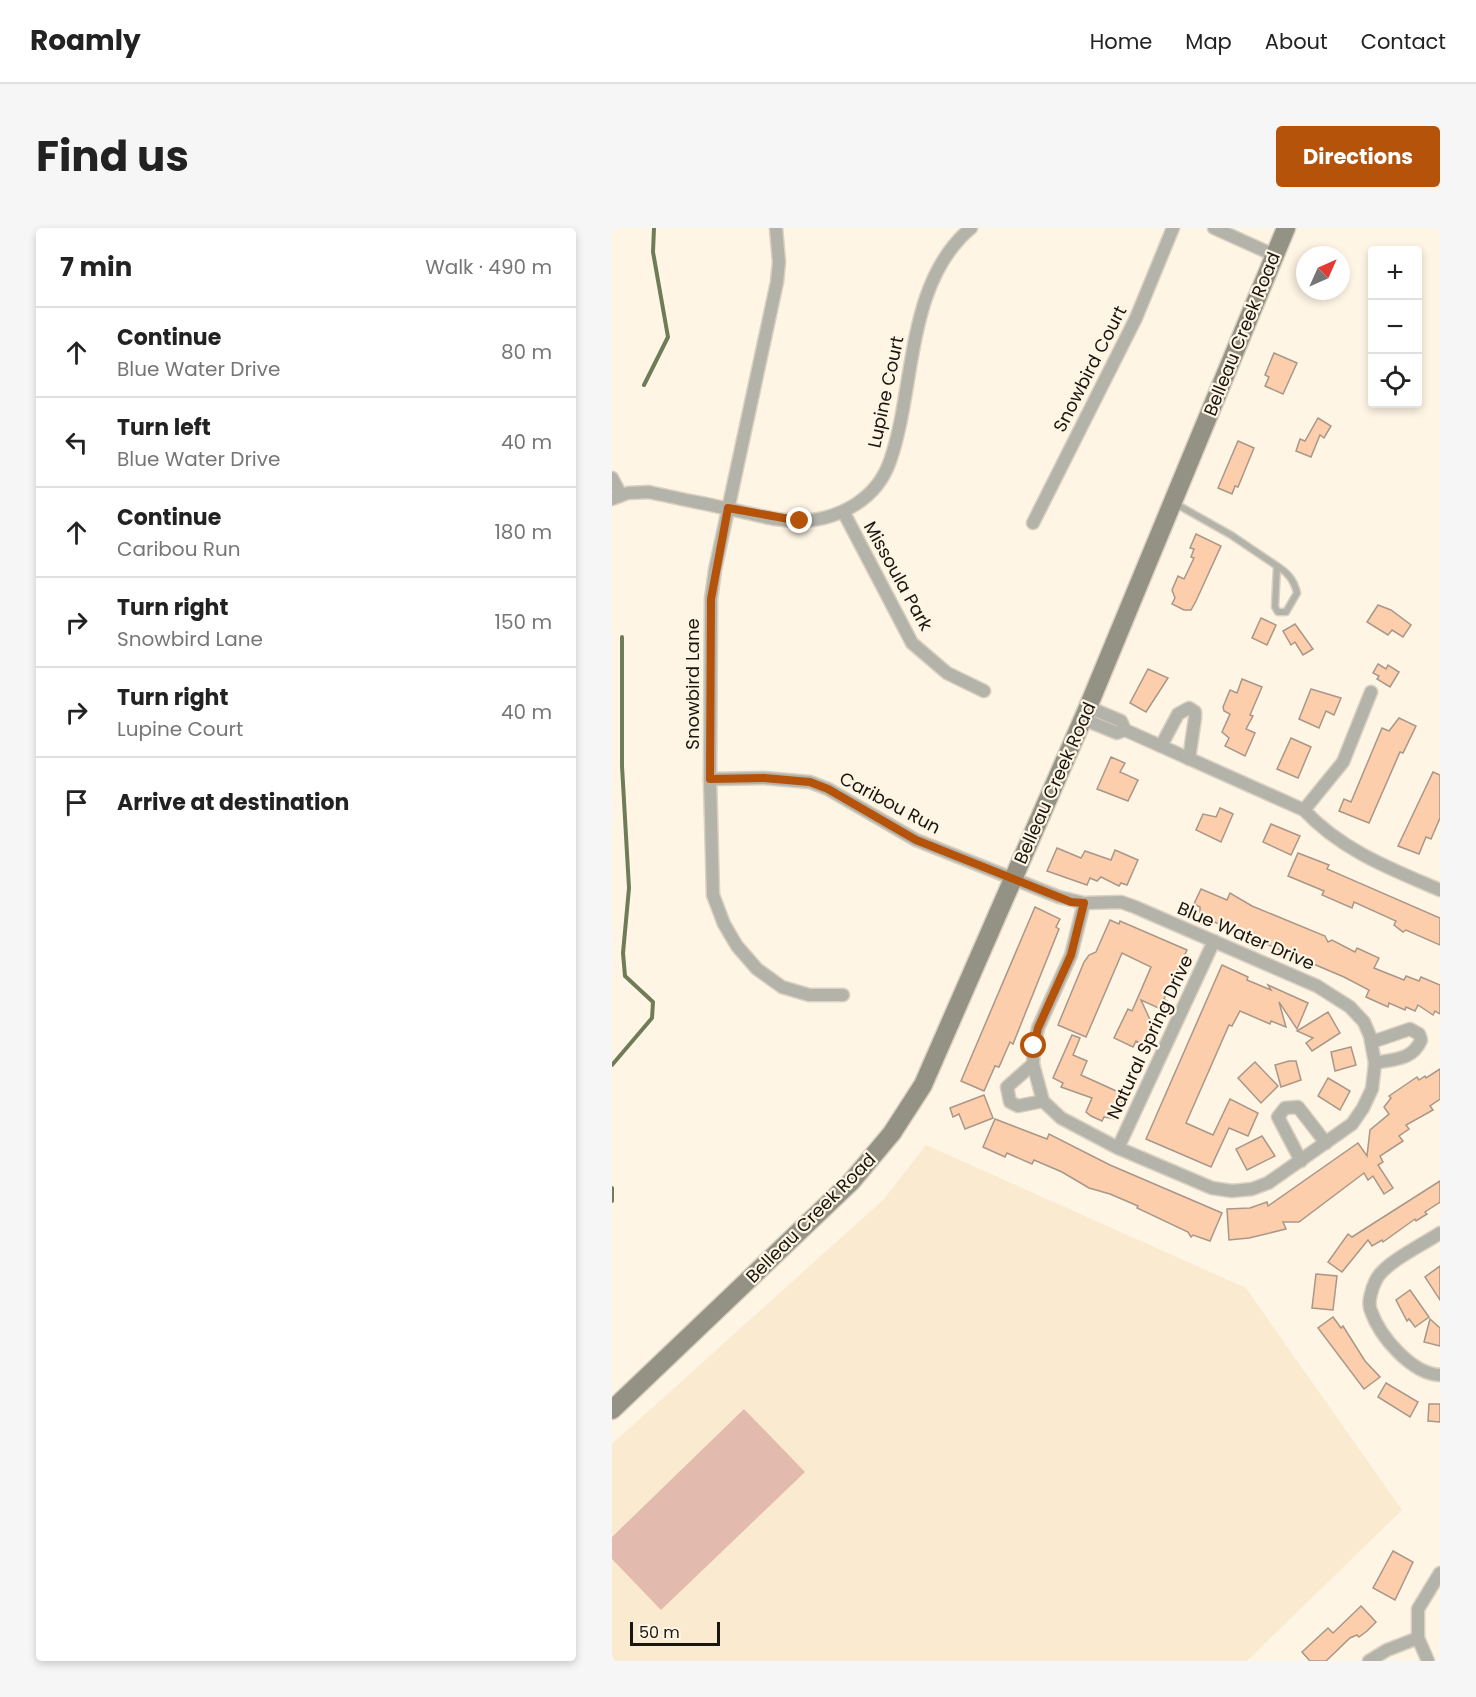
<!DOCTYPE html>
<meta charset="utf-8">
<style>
body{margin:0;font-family:Poppins,sans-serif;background:#f6f6f6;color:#222}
.controls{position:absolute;right:18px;top:18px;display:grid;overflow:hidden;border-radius:6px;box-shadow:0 3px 9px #0003}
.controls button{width:54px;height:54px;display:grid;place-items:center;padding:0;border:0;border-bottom:2px solid #e0e0e0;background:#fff;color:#222;font:30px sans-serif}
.compass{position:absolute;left:684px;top:18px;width:54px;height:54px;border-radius:50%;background:#fff;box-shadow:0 3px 9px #0003;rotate:45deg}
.scale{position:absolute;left:18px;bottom:15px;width:90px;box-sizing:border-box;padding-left:6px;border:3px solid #1a160f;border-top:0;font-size:16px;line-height:21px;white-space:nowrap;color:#1a160f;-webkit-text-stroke:4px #fff5e5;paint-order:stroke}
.stop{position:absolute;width:18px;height:18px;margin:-14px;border:4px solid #b45309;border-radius:50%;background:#fff}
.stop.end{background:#b45309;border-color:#fff;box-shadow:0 2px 6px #0008}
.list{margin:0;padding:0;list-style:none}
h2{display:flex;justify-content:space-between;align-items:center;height:78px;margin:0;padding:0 24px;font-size:26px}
h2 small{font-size:20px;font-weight:400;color:#767676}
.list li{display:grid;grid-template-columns:39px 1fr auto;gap:18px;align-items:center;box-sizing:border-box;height:90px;padding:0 24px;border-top:2px solid #e0e0e0}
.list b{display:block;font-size:22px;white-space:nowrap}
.list p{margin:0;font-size:20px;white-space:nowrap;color:#767676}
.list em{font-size:20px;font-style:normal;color:#767676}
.icon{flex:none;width:33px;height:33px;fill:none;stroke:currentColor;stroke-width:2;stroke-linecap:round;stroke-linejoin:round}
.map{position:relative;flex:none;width:828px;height:1433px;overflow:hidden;border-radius:6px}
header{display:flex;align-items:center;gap:36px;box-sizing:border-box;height:84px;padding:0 30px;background:#fff;border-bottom:2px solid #e0e0e0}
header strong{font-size:28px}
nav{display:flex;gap:33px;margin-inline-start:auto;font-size:21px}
.intro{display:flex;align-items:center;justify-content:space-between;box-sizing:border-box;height:144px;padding:0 36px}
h1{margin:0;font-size:42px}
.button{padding:15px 27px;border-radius:6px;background:#b45309;color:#fff;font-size:21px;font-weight:700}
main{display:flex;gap:36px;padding:0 36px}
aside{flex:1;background:#fff;border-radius:6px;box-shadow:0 3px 9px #0003}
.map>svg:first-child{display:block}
.built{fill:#faeacf}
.green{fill:#e3baae}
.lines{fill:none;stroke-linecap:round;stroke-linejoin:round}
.stream{stroke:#6f7c58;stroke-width:4}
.building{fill:#fcceab;stroke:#a99789;stroke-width:1.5}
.service-casing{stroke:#dad1c3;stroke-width:9}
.minor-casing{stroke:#dad1c3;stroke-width:15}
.secondary-casing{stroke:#dad1c3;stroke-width:21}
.service{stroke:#b4b3aa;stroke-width:6}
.minor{stroke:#b4b3aa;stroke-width:12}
.secondary{stroke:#939284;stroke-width:18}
.route{stroke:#b45309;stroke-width:8}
.labels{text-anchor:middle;stroke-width:4.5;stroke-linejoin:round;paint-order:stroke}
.street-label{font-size:18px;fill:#1a160f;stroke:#fff5e5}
</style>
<header>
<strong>Roamly</strong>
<nav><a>Home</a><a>Map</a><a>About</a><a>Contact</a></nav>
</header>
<div class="intro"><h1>Find us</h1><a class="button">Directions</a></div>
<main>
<aside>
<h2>7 min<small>Walk · 490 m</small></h2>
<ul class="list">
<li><svg class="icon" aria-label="ahead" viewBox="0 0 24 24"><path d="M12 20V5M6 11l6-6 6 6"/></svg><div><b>Continue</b><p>Blue Water Drive</p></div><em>80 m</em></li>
<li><svg class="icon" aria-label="left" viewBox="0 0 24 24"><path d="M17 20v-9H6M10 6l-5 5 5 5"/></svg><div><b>Turn left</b><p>Blue Water Drive</p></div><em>40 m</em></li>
<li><svg class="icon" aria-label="ahead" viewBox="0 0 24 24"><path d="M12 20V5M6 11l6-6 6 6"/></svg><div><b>Continue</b><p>Caribou Run</p></div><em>180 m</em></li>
<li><svg class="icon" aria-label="right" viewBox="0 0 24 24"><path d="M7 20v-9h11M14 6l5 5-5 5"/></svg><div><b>Turn right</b><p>Snowbird Lane</p></div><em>150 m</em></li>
<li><svg class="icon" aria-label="right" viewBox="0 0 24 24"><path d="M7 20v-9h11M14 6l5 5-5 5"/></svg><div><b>Turn right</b><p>Lupine Court</p></div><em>40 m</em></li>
<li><svg class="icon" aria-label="arrive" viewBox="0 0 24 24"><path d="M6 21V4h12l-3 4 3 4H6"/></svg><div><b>Arrive at destination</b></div></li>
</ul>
</aside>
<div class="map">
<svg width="828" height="1433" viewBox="0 0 828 1433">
<rect width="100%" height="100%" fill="#fff5e5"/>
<path class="built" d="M314,917L634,1060L790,1282L635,1433H0V1216L272,971Z"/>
<path class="green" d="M132,1181L193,1244L49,1382L0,1331V1309Z"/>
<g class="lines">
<g class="stream">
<path d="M32,157L56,109L41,24L42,0"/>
<path d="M0,837L40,790L41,774L13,748L11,725L17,660L10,538V409"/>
<path d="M0,960V973"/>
</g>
</g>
<g class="building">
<path d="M662,125L685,135L671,166L653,158L657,149L653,147Z"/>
<path d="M706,190L719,198L712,210L708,207L699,229L684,223L688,211L693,213Z"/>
<path d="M626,213L642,220L626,259L623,258L620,266L606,260Z"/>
<path d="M584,306L609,318L584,373L579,382H572L560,376L563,370L560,362L566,348L572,351L582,330L579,329L582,321L578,320Z"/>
<path d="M766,377L779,382L799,397L791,409L780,402L776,407L755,394Z"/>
<path d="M649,390L664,397L655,417L640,410Z"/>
<path d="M683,396L701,421L691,427L683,414L679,417L671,403Z"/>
<path d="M766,436L774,441L776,437L787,444L778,459L765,451L767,448L761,445Z"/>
<path d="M536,441L556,450L534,484L518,475Z"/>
<path d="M630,451L650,459L638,487L641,488L634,501L643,505L633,528L613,518L617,510L610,504L618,486L612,483L611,479L618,462L625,465Z"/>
<path d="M699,461L729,470L722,487L714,483L707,500L687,491Z"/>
<path d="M787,490L804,498L791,525L788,524L757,595L727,583L732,571L739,574L770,500L777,503Z"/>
<path d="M679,510L699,519L686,550L665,541Z"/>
<path d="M499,529L513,535L508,544L526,552L516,573L485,561Z"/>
<path d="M821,544L828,547V590L819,611L814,609L807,626L786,618Z"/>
<path d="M608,580L621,586L609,614L584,602L591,586L604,589Z"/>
<path d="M659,596L688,608L679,627L651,614Z"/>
<path d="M445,620L469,630L473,623L499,632L503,622L526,632L515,657L509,655L507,658L489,649L485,653L478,650L475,657L435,643Z"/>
<path d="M686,625L717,637L715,641L828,690V717L794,702L791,704L782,697L784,693L742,674L740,680L710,667L712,663L676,648Z"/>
<path d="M589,661L615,672L618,665L640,678L713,708L716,714L720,712L743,724L745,720L767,730L762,740L792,752L794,748L807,753L809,749L828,757V786L823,783L821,787L806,777L803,783L794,779L793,782L777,775L776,779L754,769L757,762L732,749L588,688V679L582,676Z"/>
<path d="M423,679L448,691L444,699L447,701L401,816L398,814L387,839L383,838L372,863L349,853Z"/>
<path d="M498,692L507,696L508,693L575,722L552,771L555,773L551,782L529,772L540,796L537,802L541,804L534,818L524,813L521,819L502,810L516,781L520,783L539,739L510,725L474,809L446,797L472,734L477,727L484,724Z"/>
<path d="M610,737L636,749L635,752L659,762L656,757L696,775L685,801L667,774L674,799L659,793L658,796L628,783L620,798L617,797L574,895L601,907L618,871L646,885L636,908L617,900L599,939L534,911Z"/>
<path d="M716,784L728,805L700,823L694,815L701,810L685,803Z"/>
<path d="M460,807L468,810L461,827L475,833L469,847L513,867L503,891L492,889L490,893L479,888L474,884L480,870L449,859L451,855L441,850Z"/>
<path d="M739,819L744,837L723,843L719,824Z"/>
<path d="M677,833H684L689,852L669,859L663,837Z"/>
<path d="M643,834L666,858L649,875L626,850Z"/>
<path d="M828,841V871L818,878L821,882L794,897L797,901L787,908L791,913L768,928L771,934L766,937L781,960L772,966L761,948L756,952L752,945L687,994H671L674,1001L637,1010L617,1012L615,981L638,980L655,974L656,978L746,915L755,928L758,902L777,886L772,879L779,870L777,868L805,849L807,852L813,848L814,850Z"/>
<path d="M716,850L738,863L728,882L706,868Z"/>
<path d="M372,867L381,890L353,901L347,886L341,889L338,880Z"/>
<path d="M383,891L435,911L437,906L498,937L610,985L598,1013L581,1007L579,1009L576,1004L525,980L526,978L498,966L477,960L450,944L422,932L420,936L395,925L393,929L371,919Z"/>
<path d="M650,908L663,928L635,942L624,921Z"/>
<path d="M828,953V974L813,984L815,986L804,993L803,991L771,1014L770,1012L760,1018L756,1012L730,1044L716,1034L736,1006L740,1009Z"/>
<path d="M828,1038V1072L813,1049Z"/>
<path d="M704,1046L725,1048L721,1082L700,1080Z"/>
<path d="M798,1062L817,1089L803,1099L797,1091L795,1093L784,1072Z"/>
<path d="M721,1089L729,1100L731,1098L753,1133L768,1149L752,1161L706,1100Z"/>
<path d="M818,1091L828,1100V1118L812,1114Z"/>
<path d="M774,1155L806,1174L798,1189L766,1169Z"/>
<path d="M817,1176H828V1194L816,1193Z"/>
<path d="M781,1323L801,1334L783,1372L761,1360Z"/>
<path d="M749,1378L764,1394L755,1403L747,1409L745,1407L738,1410L714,1433H698L690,1424L716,1400L721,1405Z"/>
</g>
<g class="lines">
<g class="service-casing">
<path id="service" d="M564,276L619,307L665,338C676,345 682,352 685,365L674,384H666L663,379L665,338"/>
</g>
<g class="minor-casing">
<g id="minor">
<path d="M164,0L167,34L165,54L103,342L99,371L98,551L101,667L112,696L125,718L145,741L170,759L197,767H231"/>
<path d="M602,0L662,27"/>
<path d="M0,250L9,267"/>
<path d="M0,271L16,265L37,264C68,271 100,277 131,284C150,288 170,294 190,293C228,291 265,271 278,233C304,159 293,55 359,0"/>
<path d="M232,285L300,415L335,445L372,463"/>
<path d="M421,295L524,90L561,0"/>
<path d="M476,479L509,493L513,502L692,582C729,622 779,641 828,662"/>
<path d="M471,491L505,505L513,502"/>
<path d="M549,518L566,486L577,480L583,484V490L577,531"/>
<path d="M98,551L152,550L198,554L216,561L304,612L447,669L472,675L509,674L523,679L705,758L738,779L752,794L758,808L763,835L760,861L751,880L740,896L656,955L640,961L620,963L600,960L506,920L449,890L431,873L421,836L422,818L426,800L459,727L472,675"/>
<path d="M692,582L731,534L759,464"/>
<path d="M760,814L798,801L807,806L809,812C801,832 782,831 763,835"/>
<path d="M421,836L395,859L398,874L406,878L431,873"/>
<path d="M506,920L602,713"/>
<path d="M689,933L666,889L673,880L686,879L714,915"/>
<path d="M828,1005C812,1016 772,1035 764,1052C760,1060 755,1075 759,1083C768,1109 800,1146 828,1147"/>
<path d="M757,1433L775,1422L806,1410"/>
<path d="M816,1433L806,1410V1381L828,1345"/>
</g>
</g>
<g class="secondary-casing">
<path id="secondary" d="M0,1182L239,954L280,905L311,857L474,484L674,0"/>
</g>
<use href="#service" class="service"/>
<use href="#minor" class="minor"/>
<use href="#secondary" class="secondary"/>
</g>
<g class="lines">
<path class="route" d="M188,293L116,280L99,371L98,551L152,550L198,554L216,561L304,612L459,674L472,675L459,727L426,800L422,818"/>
</g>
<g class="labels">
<g class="street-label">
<text transform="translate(630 106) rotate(-68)" y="6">Belleau Creek Road</text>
<text transform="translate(478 141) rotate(-63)" y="6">Snowbird Court</text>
<text transform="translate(274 164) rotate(-78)" y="6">Lupine Court</text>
<text transform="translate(286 348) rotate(61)" y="6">Missoula Park</text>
<text transform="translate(81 456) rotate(-90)" y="6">Snowbird Lane</text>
<text transform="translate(443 555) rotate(-66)" y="6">Belleau Creek Road</text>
<text transform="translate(278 575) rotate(28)" y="6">Caribou Run</text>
<text transform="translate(634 708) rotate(23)" y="6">Blue Water Drive</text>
<text transform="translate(538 809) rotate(-65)" y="6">Natural Spring Drive</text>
<text transform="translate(199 990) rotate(-45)" y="6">Belleau Creek Road</text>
</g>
</g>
</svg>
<div class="controls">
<button>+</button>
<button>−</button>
<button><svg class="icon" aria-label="locate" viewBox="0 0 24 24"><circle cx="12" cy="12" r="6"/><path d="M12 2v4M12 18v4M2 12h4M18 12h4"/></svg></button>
</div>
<svg class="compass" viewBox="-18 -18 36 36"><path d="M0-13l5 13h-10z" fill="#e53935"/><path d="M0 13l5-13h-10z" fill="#767676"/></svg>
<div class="scale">50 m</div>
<div class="stop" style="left:422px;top:818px"></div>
<div class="stop end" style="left:188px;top:293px"></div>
</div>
</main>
